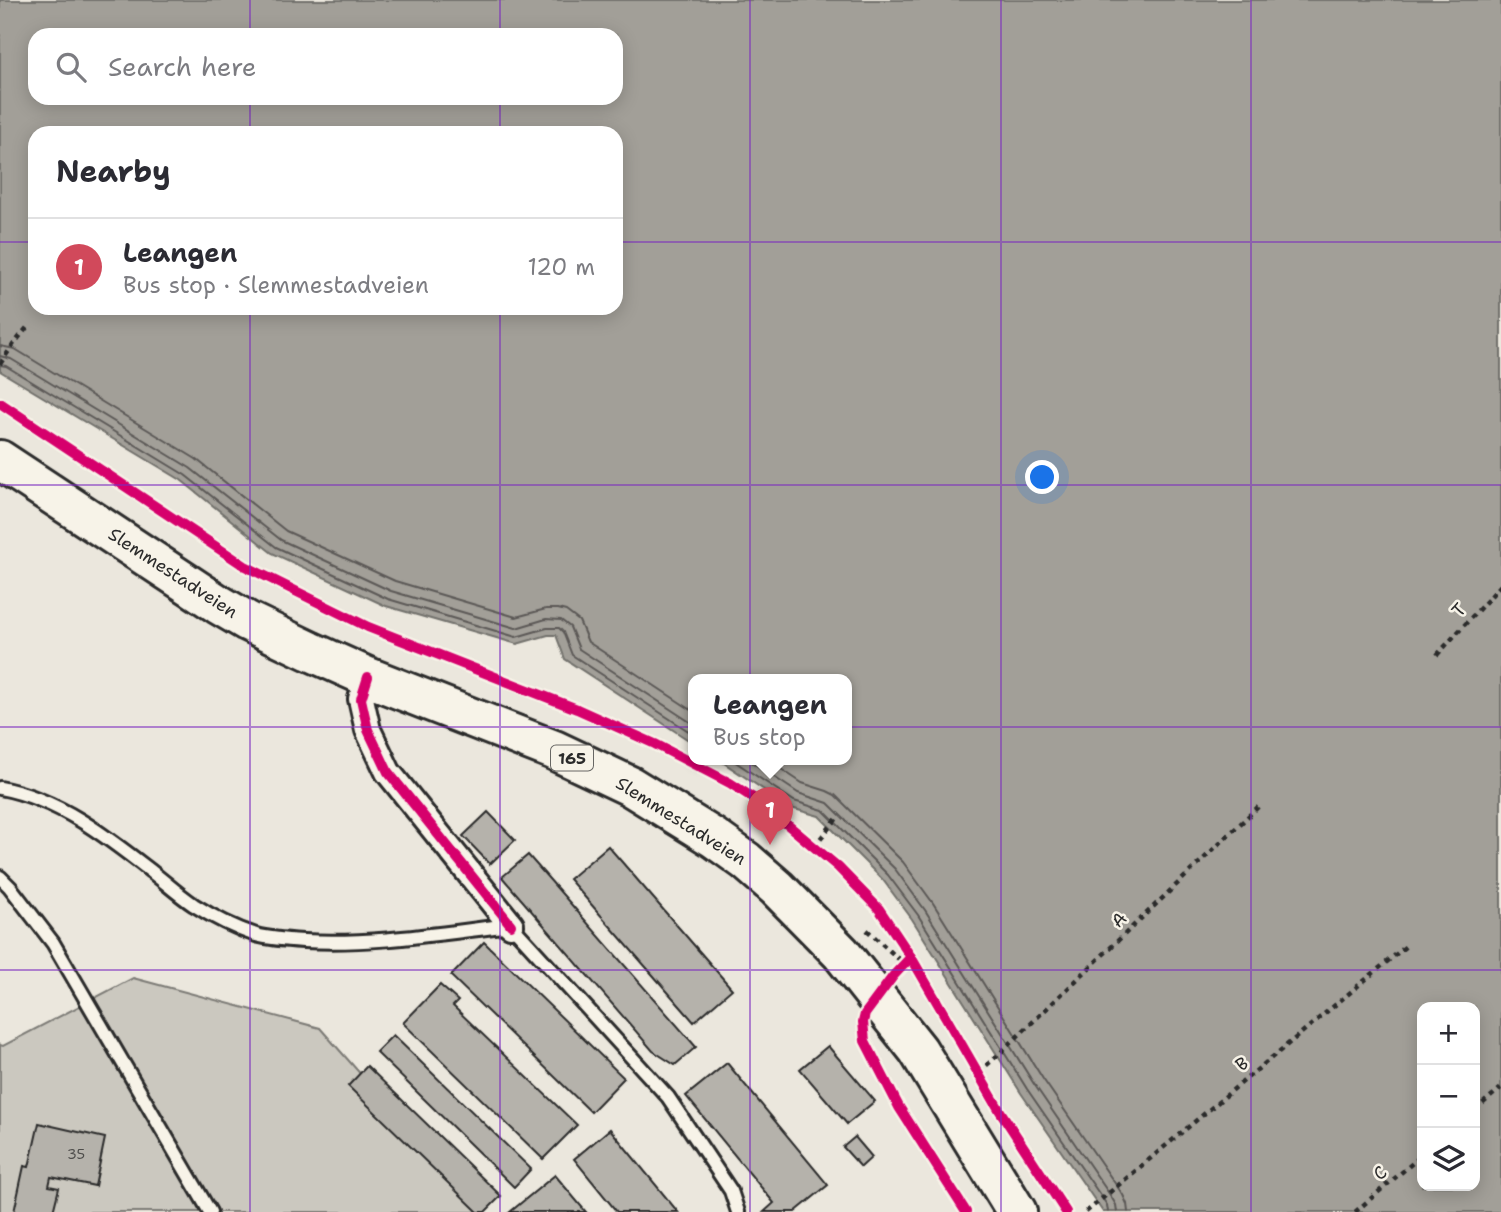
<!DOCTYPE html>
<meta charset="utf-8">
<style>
body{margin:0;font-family:"Shantell Sans",sans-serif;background:#f7f7f7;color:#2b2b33}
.controls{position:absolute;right:21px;bottom:21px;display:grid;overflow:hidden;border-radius:14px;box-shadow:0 4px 18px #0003}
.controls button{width:63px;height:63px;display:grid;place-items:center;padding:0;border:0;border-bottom:2px solid #e1e1e2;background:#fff;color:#2b2b33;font:35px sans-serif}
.you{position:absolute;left:1043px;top:478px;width:24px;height:24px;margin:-18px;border:5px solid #fff;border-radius:50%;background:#1a73e8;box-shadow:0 0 0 10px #1a73e833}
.badge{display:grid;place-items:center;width:46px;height:46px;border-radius:50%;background:#d1495b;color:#fff;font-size:23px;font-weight:700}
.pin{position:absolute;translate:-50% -58px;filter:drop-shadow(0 2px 4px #0008)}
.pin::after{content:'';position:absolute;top:37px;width:24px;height:21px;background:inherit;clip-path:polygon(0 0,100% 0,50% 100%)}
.popup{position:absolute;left:688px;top:674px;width:164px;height:91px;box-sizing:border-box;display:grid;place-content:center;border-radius:14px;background:#fff;filter:drop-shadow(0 2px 5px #0005);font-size:23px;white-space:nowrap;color:#7c7c81}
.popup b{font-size:26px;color:#2b2b33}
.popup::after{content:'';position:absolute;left:50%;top:100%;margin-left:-14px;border:14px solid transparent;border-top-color:#fff}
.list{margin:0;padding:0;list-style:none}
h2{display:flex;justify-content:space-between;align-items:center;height:91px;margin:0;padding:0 28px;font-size:30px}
h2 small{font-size:23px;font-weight:400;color:#7c7c81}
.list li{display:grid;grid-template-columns:46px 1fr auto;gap:21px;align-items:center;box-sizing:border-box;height:98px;padding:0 28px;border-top:2px solid #e1e1e2}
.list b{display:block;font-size:26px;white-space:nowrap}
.list p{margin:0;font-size:23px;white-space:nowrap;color:#7c7c81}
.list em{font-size:23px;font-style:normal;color:#7c7c81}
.icon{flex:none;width:38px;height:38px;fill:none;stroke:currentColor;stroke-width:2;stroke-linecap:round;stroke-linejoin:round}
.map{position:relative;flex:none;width:1501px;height:1212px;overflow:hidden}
.search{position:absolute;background:#fff;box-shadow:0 4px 18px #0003;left:28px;top:28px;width:595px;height:77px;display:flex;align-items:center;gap:18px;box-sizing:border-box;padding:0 24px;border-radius:21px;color:#7c7c81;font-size:26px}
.panel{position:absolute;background:#fff;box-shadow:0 4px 18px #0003;left:28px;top:126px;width:595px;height:189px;border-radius:21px}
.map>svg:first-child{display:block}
.green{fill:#cbc8bf;stroke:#7b7a75;stroke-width:2}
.water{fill:#a29f98;stroke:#72716c;stroke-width:2;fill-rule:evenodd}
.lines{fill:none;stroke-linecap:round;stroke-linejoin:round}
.shore{stroke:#5b5957;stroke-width:2}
.building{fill:#b5b2ab;stroke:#2b2b2b;stroke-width:2}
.service-casing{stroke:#2b2b2b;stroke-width:18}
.minor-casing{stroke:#2b2b2b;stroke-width:30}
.primary-casing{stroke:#2b2b2b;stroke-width:44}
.path{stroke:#2b2b2b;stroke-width:4.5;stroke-dasharray:5 5;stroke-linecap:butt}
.service{stroke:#f7f3e8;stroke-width:12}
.minor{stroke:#f7f3e8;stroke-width:24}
.primary{stroke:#f7f3e8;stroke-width:38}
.cycleway-casing{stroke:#f7f3e8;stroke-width:15}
.cycleway{stroke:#d6006c;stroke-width:10}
.grid{fill:none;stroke:#7b2cbf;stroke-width:2;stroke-opacity:0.55}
.labels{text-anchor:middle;stroke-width:5;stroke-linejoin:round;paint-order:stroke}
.number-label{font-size:14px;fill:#4e4d4b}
.shield{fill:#f7f3e8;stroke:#686764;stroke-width:2}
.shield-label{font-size:16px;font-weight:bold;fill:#2b2b2b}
.street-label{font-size:18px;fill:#2b2b2b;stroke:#f7f3e8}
</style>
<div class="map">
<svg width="1501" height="1212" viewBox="0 0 1501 1212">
<rect width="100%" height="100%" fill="#ebe7dd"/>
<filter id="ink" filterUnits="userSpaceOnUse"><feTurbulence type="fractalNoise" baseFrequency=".0143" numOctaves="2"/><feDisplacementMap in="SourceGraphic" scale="14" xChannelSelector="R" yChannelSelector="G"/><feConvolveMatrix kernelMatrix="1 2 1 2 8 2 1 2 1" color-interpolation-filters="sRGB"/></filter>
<g filter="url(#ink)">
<path class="green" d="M133,978L320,1028L482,1212H0V1045L3,1046Z"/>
<path class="water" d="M0,0H1501V1212H1103L1021,1093L912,919L883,880L819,816L791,808L718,759H847V679H693V743L565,659L556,635H548L517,644L386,606L272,553L181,480L0,371ZM35,35H616V98H35ZM35,133H616V308H35ZM1422,1007H1475V1186H1422Z"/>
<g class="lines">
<g class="shore">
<path d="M0,346L15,349L196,459L286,531L395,581L516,617L546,609H558L566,611L579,621L588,642L693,711"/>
<path d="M0,356L11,359L190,468L281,540L391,591L516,628L546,619L561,620L570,627L579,649L693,724"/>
<path d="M0,365L6,366L185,475L276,547L388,599L516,637L547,628H559L563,632L572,655L693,734"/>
<path d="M731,759L794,801L823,810L888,875L918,915L1027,1089L1107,1205L1108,1212"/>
<path d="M747,759L798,793L828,803L895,869L925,910L1034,1084L1110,1195L1116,1205L1117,1212"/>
<path d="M766,759L802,783L827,791L835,795L903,862L933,903L1043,1079L1123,1195L1127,1204L1128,1212"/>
</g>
</g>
<g class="building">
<path d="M488,812L515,840L490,864L463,836Z"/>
<path d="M608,846L732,989L694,1022L569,879Z"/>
<path d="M528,855L696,1047L675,1065L653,1051L502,877Z"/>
<path d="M484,942L624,1078L591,1112L451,976Z"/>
<path d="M440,985L458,1001L453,1006L577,1125L543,1159L403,1023Z"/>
<path d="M393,1035L531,1169L514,1187L376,1052Z"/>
<path d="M828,1046L875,1101L847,1124L800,1069Z"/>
<path d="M727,1063L828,1185L795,1212H764L774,1203L686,1096Z"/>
<path d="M367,1066L501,1196L485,1212H478L348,1086Z"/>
<path d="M39,1123L105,1138L95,1186L51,1177L49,1186L59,1188L53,1212H14L24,1166L29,1167Z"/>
<path d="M610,1129L678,1212H617L574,1159Z"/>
<path d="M855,1137L872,1157L861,1167L843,1147Z"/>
<path d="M555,1175L586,1212H510Z"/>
</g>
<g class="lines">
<g class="service-casing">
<g id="service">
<path d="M0,788C59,799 106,836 152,872C166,883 179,895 194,905C213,917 235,928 256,935C271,939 288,940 304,941C373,945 442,933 511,925L668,1097L731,1191L738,1212"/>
<path d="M0,877L10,887L53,943L210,1212"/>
</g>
</g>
<g class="minor-casing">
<path id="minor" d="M368,677L361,699L368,730L388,772L511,925"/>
</g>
<g class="primary-casing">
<path id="primary" d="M0,460L218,604L247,621L310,651L368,677L554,750L630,786L714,838L746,861L777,888L841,953L918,1050L1017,1212"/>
</g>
<g class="path">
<path d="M0,364L13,345L29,325"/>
<path d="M1437,655L1501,585"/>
<path d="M814,846L839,816"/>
<path d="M867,930L903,963"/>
<path d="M979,1072L998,1055L1260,805"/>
<path d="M1475,1110L1501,1088"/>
<path d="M1086,1212L1406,946"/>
<path d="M1355,1212L1422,1155"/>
</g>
<use href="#service" class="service"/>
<use href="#minor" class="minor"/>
<use href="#primary" class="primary"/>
<g class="cycleway-casing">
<g id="cycleway">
<path d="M0,403L245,566L368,627L577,709L655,744L730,783L764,805L838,867L879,909L911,957L1000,1111L1066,1212"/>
<path d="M368,677L361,699L368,730L388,772L511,925"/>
<path d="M911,957L894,975L865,1014L863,1022L865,1041L899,1107L966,1212"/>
</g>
</g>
<use href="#cycleway" class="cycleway"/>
</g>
</g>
<path class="grid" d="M250,0V35M500,0V35M750,0V1212M1001,0V1212M1251,0V1212M250,98V133M500,98V133M0,242H35M616,242H1501M250,308V1212M500,308V1212M0,485H1501M0,727H1501M0,970H1501"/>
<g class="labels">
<g class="number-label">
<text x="76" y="1159">35</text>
</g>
<rect class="shield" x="551" y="745.5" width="42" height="25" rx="5"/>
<g class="shield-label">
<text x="572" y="764">165</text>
</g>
<g class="street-label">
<text transform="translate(173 573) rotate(33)" y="6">Slemmestadveien</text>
<text transform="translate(1459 610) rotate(-48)" y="6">T</text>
<text transform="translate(681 821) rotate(32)" y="6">Slemmestadveien</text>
<text transform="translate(1119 920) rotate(-44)" y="6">A</text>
<text transform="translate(1242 1064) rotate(-40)" y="6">B</text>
<text transform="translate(1380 1173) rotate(-40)" y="6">C</text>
</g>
</g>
</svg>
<div class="controls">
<button>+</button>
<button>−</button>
<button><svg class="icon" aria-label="layers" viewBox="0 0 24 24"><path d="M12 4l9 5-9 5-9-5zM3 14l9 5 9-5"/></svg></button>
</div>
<div class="you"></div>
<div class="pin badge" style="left:770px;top:845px">1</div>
<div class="popup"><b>Leangen</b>Bus stop</div>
<div class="search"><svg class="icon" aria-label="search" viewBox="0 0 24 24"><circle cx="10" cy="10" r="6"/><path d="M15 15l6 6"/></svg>Search here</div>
<section class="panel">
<h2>Nearby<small></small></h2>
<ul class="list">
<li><span class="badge">1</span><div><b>Leangen</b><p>Bus stop · Slemmestadveien</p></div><em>120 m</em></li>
</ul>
</section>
</div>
